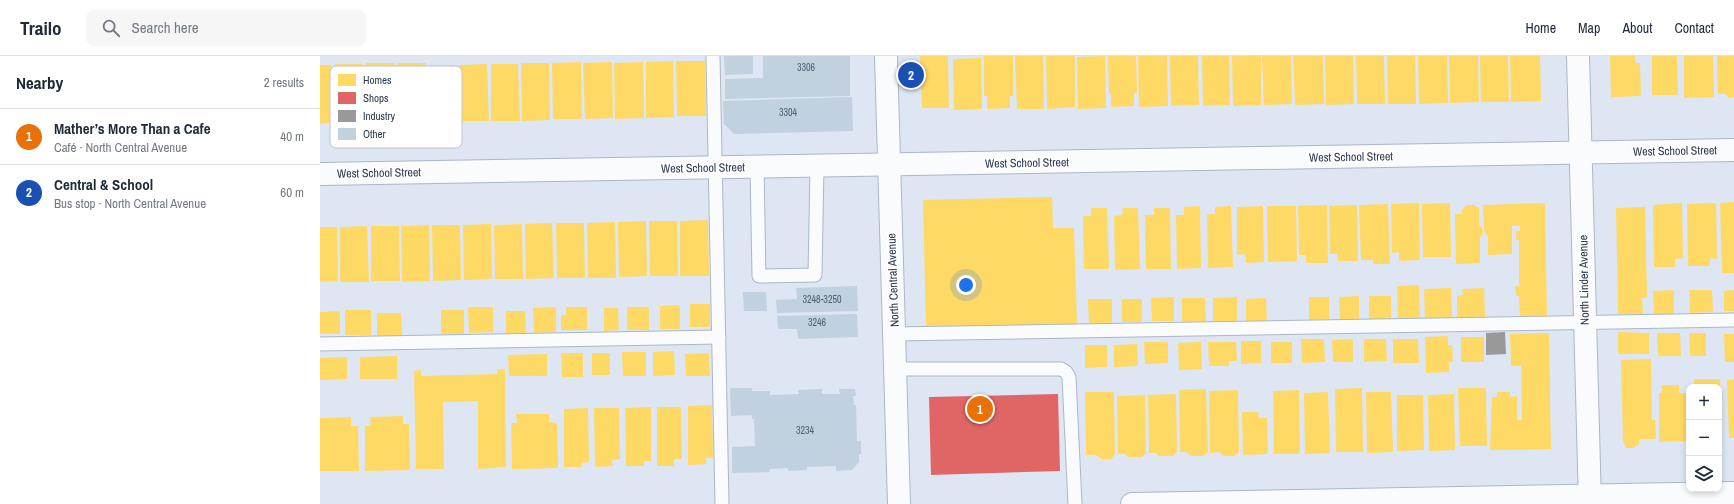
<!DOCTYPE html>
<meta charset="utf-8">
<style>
body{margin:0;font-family:"Archivo Narrow",sans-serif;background:#f6f6f7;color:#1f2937}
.controls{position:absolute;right:12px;bottom:12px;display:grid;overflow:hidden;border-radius:8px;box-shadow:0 2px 6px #0003}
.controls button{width:36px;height:36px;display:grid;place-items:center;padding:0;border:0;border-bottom:1px solid #e0e1e3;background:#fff;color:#1f2937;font:20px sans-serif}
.you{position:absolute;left:646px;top:229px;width:14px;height:14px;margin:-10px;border:3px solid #fff;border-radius:50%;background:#1a73e8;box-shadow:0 0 0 6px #1a73e833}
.badge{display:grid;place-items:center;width:26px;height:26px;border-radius:50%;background:#111827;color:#fff;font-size:13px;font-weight:700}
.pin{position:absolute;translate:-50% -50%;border:2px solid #fff;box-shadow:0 1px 4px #0006}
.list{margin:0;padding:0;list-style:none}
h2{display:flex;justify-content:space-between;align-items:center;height:52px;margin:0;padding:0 16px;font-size:17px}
h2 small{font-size:13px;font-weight:400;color:#747a83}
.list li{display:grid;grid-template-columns:26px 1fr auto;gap:12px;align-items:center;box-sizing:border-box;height:56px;padding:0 16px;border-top:1px solid #e0e1e3}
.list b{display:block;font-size:15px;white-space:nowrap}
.list p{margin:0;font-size:13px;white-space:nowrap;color:#747a83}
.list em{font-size:13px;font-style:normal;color:#747a83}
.icon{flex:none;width:22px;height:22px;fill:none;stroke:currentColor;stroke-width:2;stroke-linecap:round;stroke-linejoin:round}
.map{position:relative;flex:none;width:1414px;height:448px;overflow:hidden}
header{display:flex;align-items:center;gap:24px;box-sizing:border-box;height:56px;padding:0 20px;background:#fff;border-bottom:1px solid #e0e1e3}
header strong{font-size:19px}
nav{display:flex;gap:22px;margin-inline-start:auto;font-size:14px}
.search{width:280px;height:36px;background:#f6f6f7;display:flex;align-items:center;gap:10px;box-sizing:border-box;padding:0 14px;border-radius:8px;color:#747a83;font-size:15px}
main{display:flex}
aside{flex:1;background:#fff}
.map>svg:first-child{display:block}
.homes{fill:#ffd966}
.shops{fill:#e06666}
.industry{fill:#999}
.building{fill:#c1d1df}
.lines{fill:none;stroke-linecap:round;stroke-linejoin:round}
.service-casing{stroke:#acb7c6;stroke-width:15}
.minor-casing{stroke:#acb7c6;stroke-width:24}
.secondary-casing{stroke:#acb7c6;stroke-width:24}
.service{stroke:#fafbfd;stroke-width:13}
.minor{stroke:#fafbfd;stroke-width:22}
.secondary{stroke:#fafbfd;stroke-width:22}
.labels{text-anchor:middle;stroke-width:4;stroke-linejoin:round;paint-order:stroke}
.number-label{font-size:10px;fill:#4f5e73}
.street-label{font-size:12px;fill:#29384f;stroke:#fff}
.key{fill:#fff;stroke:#bfc3ca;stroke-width:1}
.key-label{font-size:11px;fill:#29384f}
</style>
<header>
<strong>Trailo</strong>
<div class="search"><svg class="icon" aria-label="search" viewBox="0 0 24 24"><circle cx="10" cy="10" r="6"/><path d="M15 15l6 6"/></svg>Search here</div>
<nav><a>Home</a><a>Map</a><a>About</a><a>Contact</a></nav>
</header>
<main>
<aside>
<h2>Nearby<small>2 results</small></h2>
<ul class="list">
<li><span class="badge" style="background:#e8710a">1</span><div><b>Mather’s More Than a Cafe</b><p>Café · North Central Avenue</p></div><em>40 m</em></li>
<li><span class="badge" style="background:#1a4fb4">2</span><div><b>Central &amp; School</b><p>Bus stop · North Central Avenue</p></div><em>60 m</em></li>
</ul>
</aside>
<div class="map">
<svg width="1414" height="448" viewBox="0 0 1414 448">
<rect width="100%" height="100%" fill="#dee6f3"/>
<g class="homes">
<path d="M600,0H628L629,52H602Z"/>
<path d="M664,0H693V40H690V52L667,53V40H664Z"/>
<path d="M695,0H723L724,53H697Z"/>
<path d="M726,0H755V51L727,53Z"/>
<path d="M785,0L786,52L758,53L757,1Z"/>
<path d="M788,0H816L817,37H814V50L791,51V38H789Z"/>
<path d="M818,0H847L848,50L819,51Z"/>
<path d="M850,0H878L879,49L851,50Z"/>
<path d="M882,0H909L910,49L883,50Z"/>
<path d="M912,0H941V49L913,50Z"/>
<path d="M942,0H971L972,48L944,49Z"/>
<path d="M973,0H1003L1004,48L975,49Z"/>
<path d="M1005,0H1033L1034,48L1006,49Z"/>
<path d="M1036,0H1064L1065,48H1037Z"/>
<path d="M1067,0H1095L1096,48H1068Z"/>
<path d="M1098,0H1127L1128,47L1099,48Z"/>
<path d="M1129,0H1158L1159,46L1130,47Z"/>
<path d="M1160,0H1188L1189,46H1161Z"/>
<path d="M1190,0H1220L1221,45L1191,46Z"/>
<path d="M1290,0H1315L1316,7H1320L1321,40L1291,41Z"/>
<path d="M1332,0H1357L1358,39H1332Z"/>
<path d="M1364,0H1393L1394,41L1364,42Z"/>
<path d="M1397,0H1414V41L1409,42L1405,38H1398Z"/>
<path d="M661,2L662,53L634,54L633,3Z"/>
<path d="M353,5L354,61L326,62V6Z"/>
<path d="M356,5H385L386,60H357Z"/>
<path d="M261,6L262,63H233L232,7Z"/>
<path d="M292,6L293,62L265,63L263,7Z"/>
<path d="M323,6L324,62L295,63L294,7Z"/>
<path d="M46,7H75L76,62H69L65,67H52L47,62Z"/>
<path d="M78,7H106V63H100L96,66H83L78,62Z"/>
<path d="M201,7H229L230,64L202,65Z"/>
<path d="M15,8H43L45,65H37L34,68H21L16,63Z"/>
<path d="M167,8L169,65H141L139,9Z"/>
<path d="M171,8H198L200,65H171Z"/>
<path d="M0,9H12L13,63L9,67L0,68Z"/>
<path d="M137,9L138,65L110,66L108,10Z"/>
<path d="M732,141L733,172H754L757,269L606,272L603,144Z"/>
<path d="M1414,146V217H1402L1400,147Z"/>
<path d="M1099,147L1100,204L1079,205V196L1072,197L1071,148Z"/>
<path d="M1130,147L1131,201H1103L1102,148Z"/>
<path d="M1225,147L1227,261H1200L1199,240H1196L1195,230H1199V184H1196V175H1200V170H1192V198L1168,199V180L1164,175L1163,149Z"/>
<path d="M1362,147L1363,202L1355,203V211H1334L1333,149Z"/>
<path d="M1396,147L1397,203L1390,202V210H1368L1367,148Z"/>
<path d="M1068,148L1070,208H1053V204H1041L1039,149Z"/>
<path d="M1007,149L1008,207H986V199H979L978,150Z"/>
<path d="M1037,149L1038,205H1018L1017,198H1010L1009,150Z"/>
<path d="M1146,149H1154L1159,152V169L1162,172L1163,177L1160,182V207L1136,208L1135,158H1142V154Z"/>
<path d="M880,150L881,212L857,213L856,159H864V151Z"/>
<path d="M911,150L913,211L888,212L887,158H895V151Z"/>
<path d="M943,150L944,206L926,207L925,198L917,199V151Z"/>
<path d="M947,150H976L977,205L948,206Z"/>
<path d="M1325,151L1327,242H1322L1323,258H1298L1296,152Z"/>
<path d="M771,152H787L789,213H764L763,160H771Z"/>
<path d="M803,152H818L820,213L795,214L794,160L802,159Z"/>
<path d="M834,152H850L851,213H826L825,159H834Z"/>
<path d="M388,164L389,220H360V165Z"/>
<path d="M326,165L327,220L299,221L298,166Z"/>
<path d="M329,165H357L358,220H330Z"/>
<path d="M295,166L296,222H268L267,167Z"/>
<path d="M232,167L234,222L206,223L205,168Z"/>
<path d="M236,167H264L265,222H237Z"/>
<path d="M171,168L172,223L144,224L143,169Z"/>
<path d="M202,168L203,223H175L174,169Z"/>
<path d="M109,169L110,225L82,226L81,170Z"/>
<path d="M112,169H140L141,224L113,225Z"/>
<path d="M47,170L49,226H20V171Z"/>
<path d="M51,170H79L80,225H51Z"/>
<path d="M0,171H17L18,225L0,226Z"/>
<path d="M1099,229L1100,262H1078L1077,230Z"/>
<path d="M1131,232L1132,262L1105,263L1104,233Z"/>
<path d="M1164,232L1165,262H1137V240L1143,239L1142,233Z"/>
<path d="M1354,234V258H1334L1333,235Z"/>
<path d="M1369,234H1392L1393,256L1370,257Z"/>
<path d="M1414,234V255H1404V235Z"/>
<path d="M1039,240V263H1020L1019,241Z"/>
<path d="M1049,240H1071V263L1049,264Z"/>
<path d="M854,241V265H832L831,242Z"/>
<path d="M917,241V265H893V242Z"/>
<path d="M989,241H1009V263L989,264Z"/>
<path d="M862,242H885L886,265L862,266Z"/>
<path d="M946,242L947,265H926V243Z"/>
<path d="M768,243H792V267H769Z"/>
<rect x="802" y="243" width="20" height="23"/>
<rect x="370" y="248" width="20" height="23"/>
<path d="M360,249V273H340V250Z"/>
<path d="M148,251H173V276L149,277Z"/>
<path d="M236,251V276L214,277L213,252Z"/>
<path d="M246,251H267V274H241V259H246Z"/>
<rect x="307" y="251" width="22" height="23"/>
<path d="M284,252H298L299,274L284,275Z"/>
<rect x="25" y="254" width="26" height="25"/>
<rect x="121" y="254" width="23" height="24"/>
<path d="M20,255V278H0V256Z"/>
<path d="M186,255H205L206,277H186Z"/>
<path d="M57,257H81L82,280H57Z"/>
<path d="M1298,276L1329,277V298H1298Z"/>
<path d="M1229,277L1231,393L1170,394L1172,341H1177V336H1190V341L1197,340V364H1202L1201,310H1191L1190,278Z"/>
<path d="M1337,277H1360L1361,300H1338Z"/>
<path d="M1369,277H1386V300H1370Z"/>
<path d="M1404,278H1414V306H1405Z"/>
<path d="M1128,280V289H1132L1133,306H1129V316L1106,317L1105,281Z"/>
<rect x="1141" y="281" width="23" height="25"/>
<path d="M981,283H1004L1005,306L982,307Z"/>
<path d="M1033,283V306H1013L1012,284Z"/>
<path d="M1044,283H1066L1067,305L1044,306Z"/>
<path d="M1073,283H1098L1099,307H1073Z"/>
<path d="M921,285H941V307L921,308Z"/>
<path d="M824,286H848V307L825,308Z"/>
<path d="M881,286L882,313L859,314L858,287Z"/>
<path d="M888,286H916L917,305H909V310H889Z"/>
<rect x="951" y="286" width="21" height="21"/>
<path d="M817,288L818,310L794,311V289Z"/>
<path d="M765,289H787V311L765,312Z"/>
<path d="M354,295L355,319L333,320V296Z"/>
<path d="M302,296H326V320H303Z"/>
<path d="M241,297H263V321H242Z"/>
<rect x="272" y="297" width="18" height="22"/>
<path d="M389,297L390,320H366L365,298Z"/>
<path d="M227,298V320H189L188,299Z"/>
<path d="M77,300V323H40V301Z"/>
<path d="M27,301V323L0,324V302Z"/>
<path d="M1331,303L1332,364H1335L1336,383H1319V388L1314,392H1306L1303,385L1301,304Z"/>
<path d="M177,313H185L186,411L158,413V345L123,346L124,413H96L94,315L101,314V320L177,318Z"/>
<path d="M1374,323H1400L1401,382H1399V331H1374Z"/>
<path d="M1414,323V382H1409L1407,324Z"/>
<path d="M1342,329H1359V337H1367L1368,385L1339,386V337H1342Z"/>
<path d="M1042,332L1043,396H1016L1015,333Z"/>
<path d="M1138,332H1166L1167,390H1140Z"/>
<path d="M886,333L888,396L883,400H871L866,396H860L859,334Z"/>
<path d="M918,334L919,396L915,400H904L899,396L890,397L889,335Z"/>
<path d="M979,334L980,398H954L953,335Z"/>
<path d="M765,336H794L795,398L791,403H782L776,399H766Z"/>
<path d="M1008,336L1010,397L985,398L984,337Z"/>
<path d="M1046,336H1071L1073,396L1047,397Z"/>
<path d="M856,338L857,396L853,400H839L836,397H829L828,339Z"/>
<path d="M1134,338L1135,394L1109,395L1108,339Z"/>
<path d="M825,339L826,397L822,401H809L805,398H798L797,340Z"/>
<path d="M1077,339H1103L1104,394L1077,395Z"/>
<path d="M392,349L393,402H386V408L368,409V350Z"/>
<path d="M331,351V405H324V410H306L305,352Z"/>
<path d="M337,351H361L362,403H354V410H337Z"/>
<path d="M268,352L269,406L261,407L262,411H244V353Z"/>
<path d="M274,352H299L300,403L292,404L293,410L275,411Z"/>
<path d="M922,356H938L939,362H947L948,398L923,399Z"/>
<path d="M196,358H229V366L237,367L238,412L192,413L191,367H197Z"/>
<path d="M83,360V368H89L90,414L45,415V370H51L50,361Z"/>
<path d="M31,361V370H38L39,415H0V362Z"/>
</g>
<path class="shops" d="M738,338L740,415L611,419L609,341Z"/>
<path class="industry" d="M1185,276L1186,298L1166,299V277Z"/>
<g class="building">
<path d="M404,0H433V18L405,19Z"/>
<path d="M443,0H530V40L405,43V23L443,22Z"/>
<path d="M532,41L533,75L414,78L404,68L403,45Z"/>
<path d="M537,230L538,255L457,257L456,244L477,243L476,232Z"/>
<path d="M423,236H446L447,255H424Z"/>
<path d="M537,258L538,281L478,283L477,273H458L457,260Z"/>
<path d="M410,332H432V335H450V339L479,338L478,334L502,333V338H520L519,333H535L536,340H533L534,349H536L537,385H541V398H539V406L532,414L516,415V410L487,411V414L468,415V412L450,413V416L412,417V391L435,390L434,363H432V359L411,360Z"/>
</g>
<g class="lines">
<g class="service-casing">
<g id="service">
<path d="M393,0L402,448"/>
<path d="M437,111L439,220L495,219L497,110"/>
<path d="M574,278L1414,264"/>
<path d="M0,288L399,281"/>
<path d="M575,313H741L746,316L749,321L755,448"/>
</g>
</g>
<g class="minor-casing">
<g id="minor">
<path d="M1258,0L1270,448"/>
<path d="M0,118L1414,94"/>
<path d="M812,448L1414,437"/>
</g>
</g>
<g class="secondary-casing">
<path id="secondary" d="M566,0L579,448"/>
</g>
<use href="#service" class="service"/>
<use href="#minor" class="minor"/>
<use href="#secondary" class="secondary"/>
</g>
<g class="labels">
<g class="number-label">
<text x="486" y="15">3306</text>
<text x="468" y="60">3304</text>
<text x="502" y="247">3248-3250</text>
<text x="497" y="270">3246</text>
<text x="485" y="378">3234</text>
</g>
<g class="street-label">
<text transform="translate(1355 95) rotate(-1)" y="4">West School Street</text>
<text transform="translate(1031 101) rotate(-1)" y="4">West School Street</text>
<text transform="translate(707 107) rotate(-1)" y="4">West School Street</text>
<text transform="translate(383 112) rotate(-1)" y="4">West School Street</text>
<text transform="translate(59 117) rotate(-1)" y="4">West School Street</text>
<text transform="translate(573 224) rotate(-92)" y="4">North Central Avenue</text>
<text transform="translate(1264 224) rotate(-91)" y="4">North Linder Avenue</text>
</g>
</g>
<rect x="10" y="10" width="132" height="82" rx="6" class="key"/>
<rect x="18" y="18" width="18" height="12" fill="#ffd966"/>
<rect x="18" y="36" width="18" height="12" fill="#e06666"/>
<rect x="18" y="54" width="18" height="12" fill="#999"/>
<rect x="18" y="72" width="18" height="12" fill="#c1d1df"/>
<g class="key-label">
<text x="43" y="28">Homes</text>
<text x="43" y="46">Shops</text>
<text x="43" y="64">Industry</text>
<text x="43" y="82">Other</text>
</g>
</svg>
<div class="controls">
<button>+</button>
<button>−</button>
<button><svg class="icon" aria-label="layers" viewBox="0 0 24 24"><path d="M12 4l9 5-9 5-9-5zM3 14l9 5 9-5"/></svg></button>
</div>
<div class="you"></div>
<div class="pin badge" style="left:660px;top:353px;background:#e8710a">1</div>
<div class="pin badge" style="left:591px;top:19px;background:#1a4fb4">2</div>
</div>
</main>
